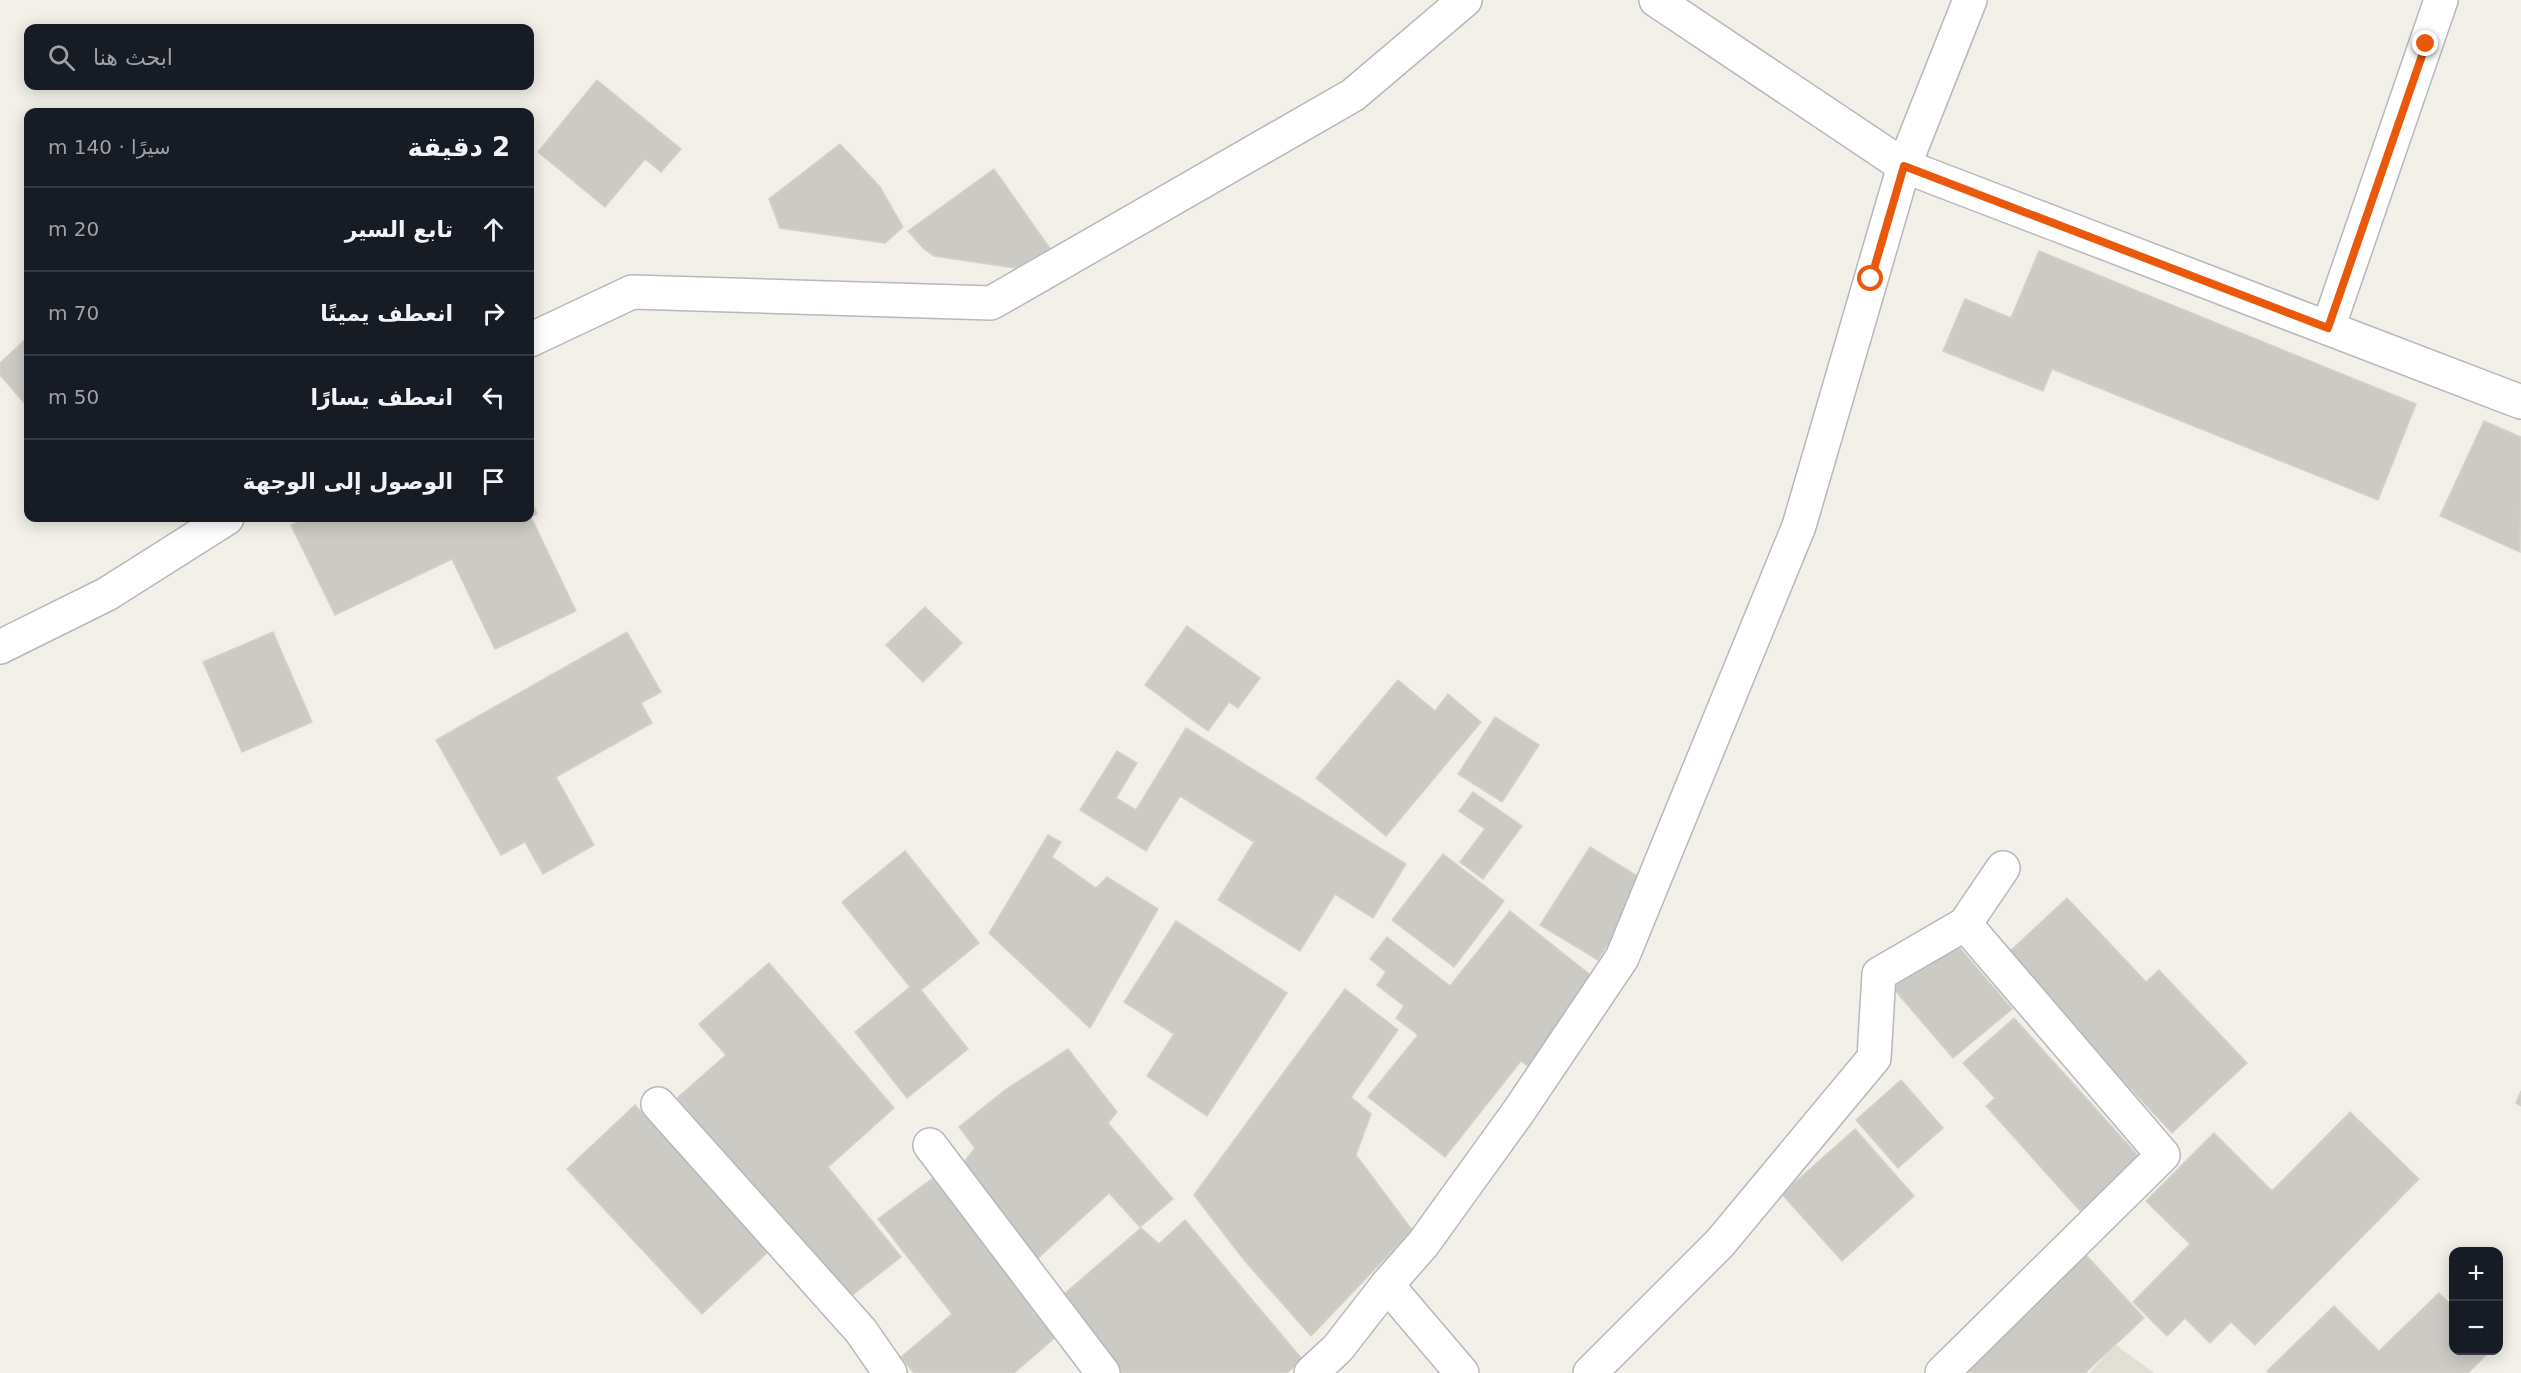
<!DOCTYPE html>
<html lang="ar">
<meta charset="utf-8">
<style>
body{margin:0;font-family:"DejaVu Sans",Vazirmatn,sans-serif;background:#20242c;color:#f1f3f6;direction:rtl}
.controls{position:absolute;right:18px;bottom:18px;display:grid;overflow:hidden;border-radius:12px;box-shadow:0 3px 15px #0003}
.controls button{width:54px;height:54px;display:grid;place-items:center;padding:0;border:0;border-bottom:2px solid #363941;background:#171b24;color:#f1f3f6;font:30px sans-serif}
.stop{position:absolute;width:18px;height:18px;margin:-14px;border:4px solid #ea580c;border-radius:50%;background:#fff}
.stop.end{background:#ea580c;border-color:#fff;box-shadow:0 2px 6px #0008}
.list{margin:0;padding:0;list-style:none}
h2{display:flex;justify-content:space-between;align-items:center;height:78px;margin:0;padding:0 24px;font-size:26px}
h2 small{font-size:20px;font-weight:400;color:#9ea1a6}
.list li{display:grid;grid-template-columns:39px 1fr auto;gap:18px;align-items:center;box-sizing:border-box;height:84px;padding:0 24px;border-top:2px solid #363941}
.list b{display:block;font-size:22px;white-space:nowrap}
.list em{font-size:20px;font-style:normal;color:#9ea1a6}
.icon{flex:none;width:33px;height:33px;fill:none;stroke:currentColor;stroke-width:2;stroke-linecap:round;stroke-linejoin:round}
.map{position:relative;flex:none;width:2521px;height:1373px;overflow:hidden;direction:ltr}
.search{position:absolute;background:#171b24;box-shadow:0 3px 15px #0003;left:24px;top:24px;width:510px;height:66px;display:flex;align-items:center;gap:15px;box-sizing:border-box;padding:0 21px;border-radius:12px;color:#9ea1a6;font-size:22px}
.panel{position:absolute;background:#171b24;box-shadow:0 3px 15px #0003;left:24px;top:108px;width:510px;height:414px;border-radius:12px;direction:rtl}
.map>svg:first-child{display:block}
.education{fill:#e1ded6}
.building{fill:#cccac5;stroke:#d6d1c6;stroke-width:1.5}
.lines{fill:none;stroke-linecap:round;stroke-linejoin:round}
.minor-casing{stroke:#b5b8bc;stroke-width:36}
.minor{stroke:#fff;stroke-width:33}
.route{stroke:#ea580c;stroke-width:8}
</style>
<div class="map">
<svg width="2521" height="1373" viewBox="0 0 2521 1373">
<rect width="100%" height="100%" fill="#f1efe8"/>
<path class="education" d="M2116,1345L2154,1373H2089Z"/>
<g class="building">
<path d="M597,80L681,149L661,172L645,159L605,207L538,152Z"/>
<path d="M840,144L880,187L903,227L885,243L780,228L769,199Z"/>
<path d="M994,169L1056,257L1038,270L1029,262L1015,268L934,256L924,249L908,231Z"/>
<path d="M2039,251L2416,404L2378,500L2052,369L2043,391L1943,351L1965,299L2011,318Z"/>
<path d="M28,337V407L0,375V363Z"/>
<path d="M2484,421L2521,437L2520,552L2440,516Z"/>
<path d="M530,498L537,514L531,517L576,611L495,649L452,559L335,615L291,525L306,518H530Z"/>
<path d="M925,607L962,643L923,682L886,645Z"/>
<path d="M1187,626L1260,678L1238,708L1229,702L1208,731L1145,685Z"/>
<path d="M273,632L312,722L242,752L203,662Z"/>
<path d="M627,632L661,692L641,703L652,723L556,777L594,845L543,874L525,842L501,855L436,740Z"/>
<path d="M1398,680L1435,711L1448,694L1481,722L1386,836L1316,778Z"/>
<path d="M1495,717L1539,745L1502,802L1458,774Z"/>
<path d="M1186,728L1406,864L1373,918L1335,894L1300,951L1218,900L1254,842L1180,796L1146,851L1080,810L1117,751L1137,763L1116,798L1136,810Z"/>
<path d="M1473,792L1522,826L1483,879L1460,862L1485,829L1459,811Z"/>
<path d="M1048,835L1061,842L1052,857L1096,888L1107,877L1158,909L1090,1028L989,933Z"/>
<path d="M1590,847L1647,882L1598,960L1540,925Z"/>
<path d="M905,851L979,943L921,990L968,1049L907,1098L855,1032L910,987L842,902Z"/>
<path d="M1443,854L1504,901L1454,967L1392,920Z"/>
<path d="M2067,898L2146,982L2159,970L2247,1063L2172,1133L2006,955Z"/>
<path d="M1510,911L1599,982L1536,1072L1521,1061L1445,1157L1368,1097L1418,1035L1396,1018L1404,1006L1377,985L1386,972L1370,959L1387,937L1450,986Z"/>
<path d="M1176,921L1287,993L1207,1116L1147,1076L1174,1034L1124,1002Z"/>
<path d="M1951,938L2012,1009L1953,1058L1893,988Z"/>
<path d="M769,963L894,1108L828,1167L901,1257L846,1300L677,1098L726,1055L699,1024Z"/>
<path d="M1345,989L1398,1030L1351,1097L1371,1114L1356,1155L1412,1230L1311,1336L1244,1260L1194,1195Z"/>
<path d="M2014,1018L2141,1159L2082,1213L1986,1106L1995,1098L1963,1063Z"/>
<path d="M1068,1049L1117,1112L1108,1123L1173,1199L1140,1227L1109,1193L1035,1261L957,1171L975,1148L959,1127L1005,1090Z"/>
<path d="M1901,1080L1943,1128L1898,1168L1856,1120Z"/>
<path d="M2521,1091V1106L2516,1103Z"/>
<path d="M635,1105L770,1250L702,1314L567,1169Z"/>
<path d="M2350,1112L2419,1179L2255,1345L2231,1322L2210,1343L2185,1318L2167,1336L2133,1302L2190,1244L2146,1201L2214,1133L2272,1191Z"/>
<path d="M1855,1129L1914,1196L1842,1261L1782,1194Z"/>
<path d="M933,1178L1057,1336L1014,1373H914L901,1357L952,1314L878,1219Z"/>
<path d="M1185,1220L1302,1359L1287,1373H1118L1057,1300L1141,1228L1159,1244Z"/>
<path d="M2085,1254L2144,1318L2085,1373H1957Z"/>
<path d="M2439,1293L2454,1308V1350H2491L2468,1373H2269L2267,1371L2334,1306L2379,1351Z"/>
</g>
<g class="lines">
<g class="minor-casing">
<g id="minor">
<path d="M1656,0L1904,166L2521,402"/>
<path d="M2328,328L2441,0"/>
<path d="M530,340L632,292L991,303L1353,95L1465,0"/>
<path d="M0,647L107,594L227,518"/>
<path d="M658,1104L861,1331L890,1373"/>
<path d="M930,1145L1103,1373"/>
<path d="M1387,1285L1462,1373"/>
<path d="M1311,1373L1338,1348L1387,1285L1423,1244L1519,1111L1622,958L1799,526L1904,166L1970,0"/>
<path d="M1590,1373L1720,1243L1874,1058L1879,974L1965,924L2003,868"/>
<path d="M1942,1373L2163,1155L1965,924"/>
</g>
</g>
<use href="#minor" class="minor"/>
</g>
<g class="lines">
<path class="route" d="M1871,279L1904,166L2328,328L2426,44"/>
</g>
</svg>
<div class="controls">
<button>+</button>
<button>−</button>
</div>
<div class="stop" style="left:1871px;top:279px"></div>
<div class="stop end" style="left:2426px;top:44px"></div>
<div class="search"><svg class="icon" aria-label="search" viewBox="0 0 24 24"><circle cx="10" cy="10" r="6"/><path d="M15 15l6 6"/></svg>ابحث هنا</div>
<section class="panel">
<h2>2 دقيقة<small>سيرًا · 140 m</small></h2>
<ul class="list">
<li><svg class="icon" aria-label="ahead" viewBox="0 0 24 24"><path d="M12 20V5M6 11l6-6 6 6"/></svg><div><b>تابع السير</b></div><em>20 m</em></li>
<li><svg class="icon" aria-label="right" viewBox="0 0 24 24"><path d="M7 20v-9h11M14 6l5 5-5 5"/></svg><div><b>انعطف يمينًا</b></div><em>70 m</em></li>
<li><svg class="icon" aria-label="left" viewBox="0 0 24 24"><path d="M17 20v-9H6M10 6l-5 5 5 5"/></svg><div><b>انعطف يسارًا</b></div><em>50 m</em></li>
<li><svg class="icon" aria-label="arrive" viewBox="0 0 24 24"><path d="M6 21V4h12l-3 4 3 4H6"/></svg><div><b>الوصول إلى الوجهة</b></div></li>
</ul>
</section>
</div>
